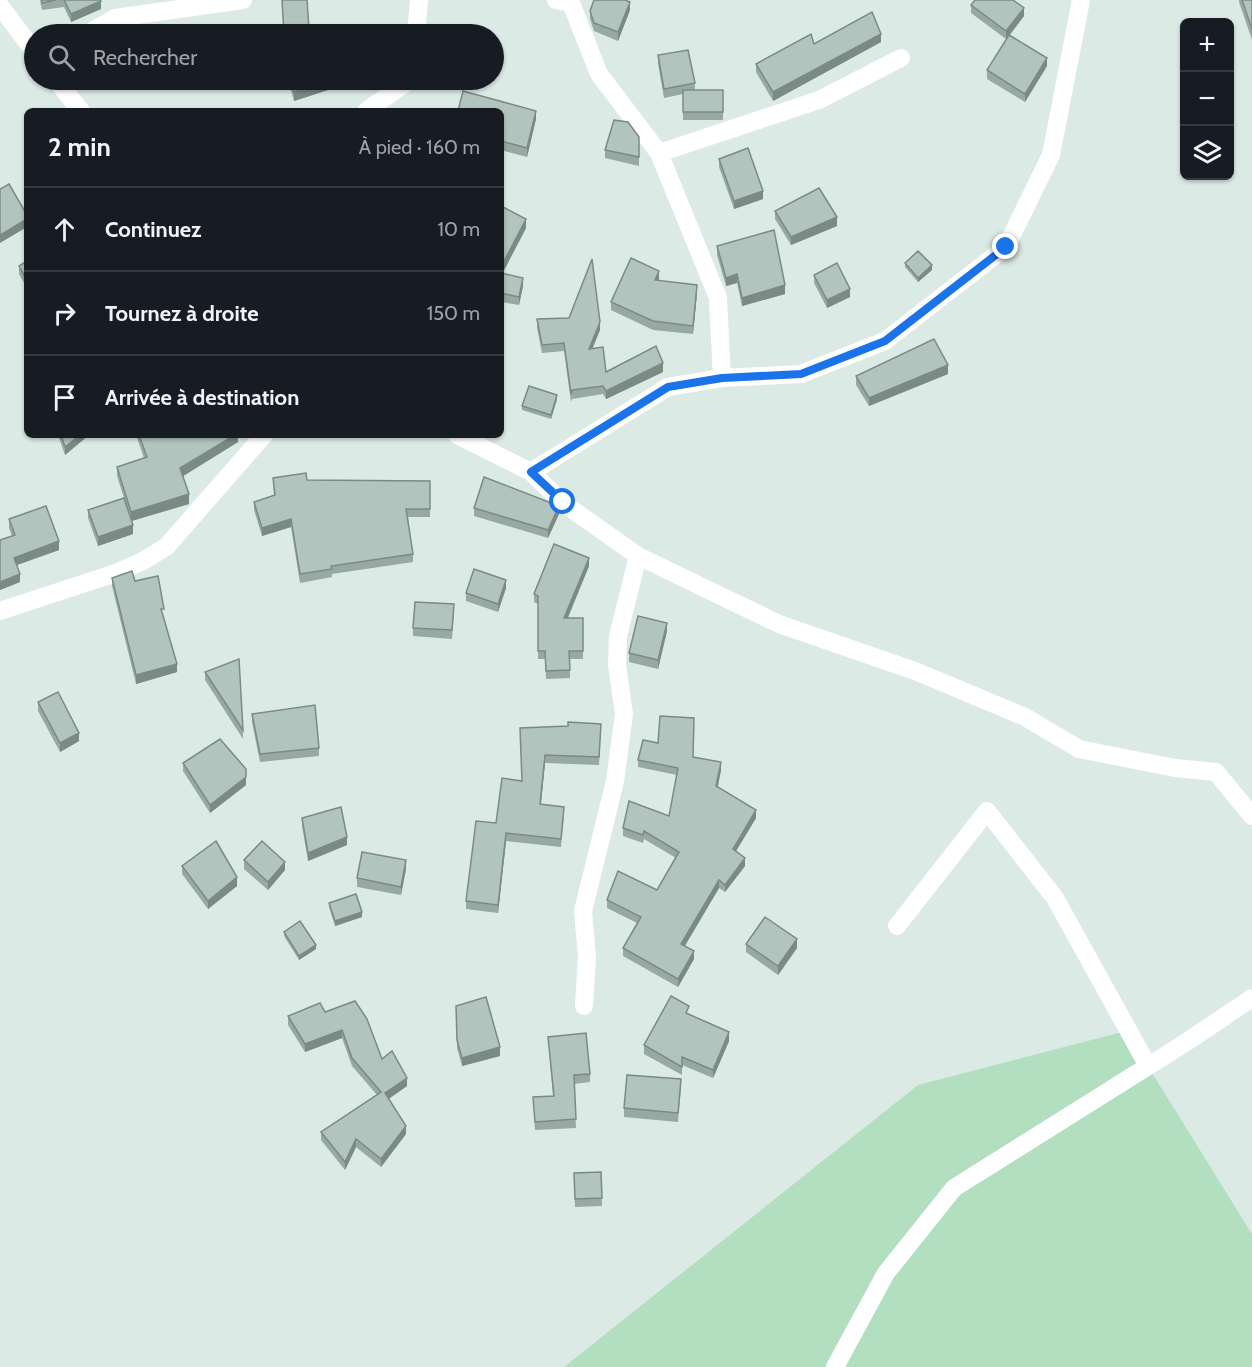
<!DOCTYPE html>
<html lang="fr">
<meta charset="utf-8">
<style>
body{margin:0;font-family:Cabin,sans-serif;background:#20242c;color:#f1f3f6}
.controls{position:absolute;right:18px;top:18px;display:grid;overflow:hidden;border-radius:9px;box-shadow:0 2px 4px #0004}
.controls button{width:54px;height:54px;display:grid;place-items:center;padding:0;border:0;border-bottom:2px solid #363941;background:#171b24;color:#f1f3f6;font:30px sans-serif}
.stop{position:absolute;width:18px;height:18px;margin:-14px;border:4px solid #1a73e8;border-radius:50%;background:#fff}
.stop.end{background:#1a73e8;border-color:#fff;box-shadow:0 2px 6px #0008}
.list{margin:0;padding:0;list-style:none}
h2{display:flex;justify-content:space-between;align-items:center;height:78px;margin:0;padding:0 24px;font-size:26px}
h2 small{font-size:20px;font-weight:400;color:#9ea1a6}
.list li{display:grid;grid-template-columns:39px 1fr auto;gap:18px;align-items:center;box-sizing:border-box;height:84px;padding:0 24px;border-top:2px solid #363941}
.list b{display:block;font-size:22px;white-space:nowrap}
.list em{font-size:20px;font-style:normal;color:#9ea1a6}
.icon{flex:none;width:33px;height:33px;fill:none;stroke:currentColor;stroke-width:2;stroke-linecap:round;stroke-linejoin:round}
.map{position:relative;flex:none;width:1252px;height:1367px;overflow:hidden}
.search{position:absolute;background:#171b24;box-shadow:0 2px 4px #0004;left:24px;top:24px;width:480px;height:66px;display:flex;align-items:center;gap:15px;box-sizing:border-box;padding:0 21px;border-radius:33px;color:#9ea1a6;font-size:22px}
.panel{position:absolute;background:#171b24;box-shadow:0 2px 4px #0004;left:24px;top:108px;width:480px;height:330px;border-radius:9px}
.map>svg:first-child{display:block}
.green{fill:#b2dfc0}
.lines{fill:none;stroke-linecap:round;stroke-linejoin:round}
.street{stroke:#fff;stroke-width:18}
.wall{fill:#98a9a3}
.shaded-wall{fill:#7c8a85}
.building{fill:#b1c5be;stroke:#7c8a85;stroke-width:1.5}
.route{stroke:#1a73e8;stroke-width:8}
</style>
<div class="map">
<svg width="1252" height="1367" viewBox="0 0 1252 1367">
<rect width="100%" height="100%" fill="#dceae5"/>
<path class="green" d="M1126,1031L1252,1234V1367H564L918,1085Z"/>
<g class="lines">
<g class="street">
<path d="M556,0L571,3L599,74L659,153L718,298L722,378"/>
<path d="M0,6L34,51"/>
<path d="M87,34L115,18L243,0"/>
<path d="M416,34L419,0"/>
<path d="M56,80L81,111"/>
<path d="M366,111L410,80"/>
<path d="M659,153L819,100L901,58"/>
<path d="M457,435L531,472L563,503L638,556L779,624L915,671L1025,717L1079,749L1175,768L1216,772L1252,816"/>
<path d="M531,472L668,387L722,378L801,374L885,341L1006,247L1051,155L1081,0"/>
<path d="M0,611L116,573L143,561L166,547L264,435"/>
<path d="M897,926L987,811L1055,898L1148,1066"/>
<path d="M584,1006L587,958L583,911L615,781L624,714L617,665L618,636L638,556"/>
<path d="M835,1367L886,1273L954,1188L1185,1043L1252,998"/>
</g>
</g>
<g class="wall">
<path d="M40,0H100L101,9L71,22L64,7L42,10Z"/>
<path d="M1239,0H1252V40L1239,2Z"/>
<path d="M971,5L1024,16L1010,35L1047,66L1025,102L987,79V70L1006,39L971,13Z"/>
<path d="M630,10L618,41L594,31L590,19V11Z"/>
<path d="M881,42L773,101L756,72V64L814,44Z"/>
<path d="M658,55L695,83V90H723V120H683V94L664,98L658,64Z"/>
<path d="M288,80H328V90L294,101Z"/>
<path d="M501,111L536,119L527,157L501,150Z"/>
<path d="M639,137V166L605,158V150Z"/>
<path d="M719,159L763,199L734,209L719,167Z"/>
<path d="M501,206L526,228L502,274L523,286L519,305L501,302Z"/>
<path d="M775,211L837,226L791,245L775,219Z"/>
<path d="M717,246L785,294L742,306L737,283L726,286L717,255Z"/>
<path d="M27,261V288L19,274V266Z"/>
<path d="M905,263L932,270L918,282L905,267Z"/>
<path d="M814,275L850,297L827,308L814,283Z"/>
<path d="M659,279L658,281L697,293L693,334L653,330L611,310V302Z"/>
<path d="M569,318L600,330L592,348L606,372H663L606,399L603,394L572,399L571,402L564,351L542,353L537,328V319Z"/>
<path d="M948,374L869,406L856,385V376Z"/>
<path d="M557,399L551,419L522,410V406Z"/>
<path d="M58,435H89L65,455Z"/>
<path d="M136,435H238V442L183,476L189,504L132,521L133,534L98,546L88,518V510L124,498L117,476V467L144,458Z"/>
<path d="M273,478L307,480L430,481V517H408L413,554V562L332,574V577L300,583L291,527L262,536L254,510V502L274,495Z"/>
<path d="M474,508L559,514L548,538L474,516Z"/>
<path d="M9,519L59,550L17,565L20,582L0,590V540L12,536L9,528Z"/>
<path d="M589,566L568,618H583V659H570V678L546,679L545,659H538V604L534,602V594Z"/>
<path d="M112,578L135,581L164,617L177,672L136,684L112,586Z"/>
<path d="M506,588L498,612L466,601V593Z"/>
<path d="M454,612L452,639L413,636V628Z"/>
<path d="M667,631L658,669L629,662V653Z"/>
<path d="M205,672L243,730V739L205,680Z"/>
<path d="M38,702L79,741L60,752L38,711Z"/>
<path d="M252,714L319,748V756L260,762L252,722Z"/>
<path d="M601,724L599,765L545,763L541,804L564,815L561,847L506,841L498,913L466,909V901L496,823L521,781L568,726Z"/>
<path d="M693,757L721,770L718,787L756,818L736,851L745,866L725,892L719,888L685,946L694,959L678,987L623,956V948L637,923L607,908V900L657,890L676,858L644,839L643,843L623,836V828L669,816L677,775L638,767V760Z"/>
<path d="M183,763L246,785L210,813L183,771Z"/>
<path d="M302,818L347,845L308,861L302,826Z"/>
<path d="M244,860L285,870L268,890L244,869Z"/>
<path d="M182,866L237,886L208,909L182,874Z"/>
<path d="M406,869L401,895L357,887V878Z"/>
<path d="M329,903L362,917L335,926L329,907Z"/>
<path d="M284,932L316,949L299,960L284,936Z"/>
<path d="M746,944L797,948L778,975L746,952Z"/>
<path d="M456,1006L500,1056L462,1066L457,1048Z"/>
<path d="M325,1012L382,1059L407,1086L389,1099L406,1134L381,1167L356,1147L345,1170L321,1140V1132L377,1095L352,1066L342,1038L305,1052L288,1025V1016Z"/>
<path d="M689,1015L729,1041L713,1078L682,1065V1075L644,1054V1045Z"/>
<path d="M548,1037L590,1074V1082L574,1084L576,1128L535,1130L533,1097L553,1096Z"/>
<path d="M681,1088L678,1122L624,1117V1108Z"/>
<path d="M601,1172L602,1206L575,1207L574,1181Z"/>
</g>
<g class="shaded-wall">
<path d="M101,1V9L71,22V14Z"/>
<path d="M630,2V10L618,41V32Z"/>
<path d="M1024,8V16L1006,39V31Z"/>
<path d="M881,34V42L773,101V92Z"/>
<path d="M1047,58V66L1025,102V94Z"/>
<path d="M328,82V90L294,101V92Z"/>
<path d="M536,111V119L527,157V148Z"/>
<path d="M763,191V199L734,209V201Z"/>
<path d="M837,217V226L791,245V237Z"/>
<path d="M27,219V227L0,243V235Z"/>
<path d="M526,219V228L501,276V267Z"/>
<path d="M932,265V270L918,282V278Z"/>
<path d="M659,271V279L655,289V280Z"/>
<path d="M737,274V283L726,286V278Z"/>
<path d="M523,278V286L519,305V297Z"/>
<path d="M697,285V293L693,334V326Z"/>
<path d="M785,285V294L742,306V298Z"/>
<path d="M850,289V297L827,308V300Z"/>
<path d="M600,322V330L589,357V349Z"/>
<path d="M663,363V372L606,399V391Z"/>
<path d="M948,365V374L869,406V398Z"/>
<path d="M557,395V399L551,419V415Z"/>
<path d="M80,435H89L65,455V447Z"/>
<path d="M235,435H238V442L180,478V468Z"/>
<path d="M189,494V504L131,521V512Z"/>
<path d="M559,506V514L548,538V530Z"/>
<path d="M291,519V527L262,536V528Z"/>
<path d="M133,525V534L98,546V537Z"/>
<path d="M59,541V550L14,566V558Z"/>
<path d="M589,558V566L564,626V618Z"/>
<path d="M20,574V582L0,590V582Z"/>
<path d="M506,580V588L498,612V604Z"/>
<path d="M667,623V631L658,669V660Z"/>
<path d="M177,664V672L136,684V675Z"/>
<path d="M79,733V741L60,752V743Z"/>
<path d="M545,755V763L540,812V804Z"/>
<path d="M721,762V770L716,794V786Z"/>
<path d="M246,777V785L210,813V805Z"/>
<path d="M756,810V818L733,856V849Z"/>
<path d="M506,833V841L498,913V905Z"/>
<path d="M347,837V845L308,861V853Z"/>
<path d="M745,858V866L725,892V885Z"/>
<path d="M406,860V869L401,895V887Z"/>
<path d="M285,862V870L268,890V882Z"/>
<path d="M237,877V886L208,909V901Z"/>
<path d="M719,880V888L681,952V944Z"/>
<path d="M362,912V917L335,926V921Z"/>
<path d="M797,939V948L778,975V966Z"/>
<path d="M316,945V949L299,960V956Z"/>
<path d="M694,951V959L678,987V979Z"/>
<path d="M342,1030V1038L305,1052V1044Z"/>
<path d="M729,1032V1041L713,1078V1070Z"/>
<path d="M500,1047V1056L462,1066V1058Z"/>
<path d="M407,1078V1086L385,1101V1093Z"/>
<path d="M406,1126V1134L381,1167V1159Z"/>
<path d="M356,1139V1147L345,1170V1162Z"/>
</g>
<g class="building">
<path d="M42,0H56L42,3Z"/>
<path d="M64,0H100L101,1L71,14Z"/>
<path d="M282,0H307L309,29L315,28L317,34H284Z"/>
<path d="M594,0H625L630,2L618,32L594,23L590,11Z"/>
<path d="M975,0H1013L1024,8L1006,31L971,5Z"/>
<path d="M1242,0H1252V29Z"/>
<path d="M872,12L881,34L773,92L756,64L811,34L814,44Z"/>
<path d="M1009,35L1047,58L1025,94L987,70Z"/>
<path d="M688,50L695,83L664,89L658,55Z"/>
<path d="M290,80H328V82L294,92Z"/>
<rect x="683" y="90" width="40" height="22"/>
<path d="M463,91L536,111L527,148L501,141V111H458Z"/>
<path d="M614,120L628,122L639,137V157L605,150Z"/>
<path d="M748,148L763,191L734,201L719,159Z"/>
<path d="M9,184L27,215V219L0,235V189Z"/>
<path d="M819,188L837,217L791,237L775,211Z"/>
<path d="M501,206L526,219L501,267Z"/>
<path d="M774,230L785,285L742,298L737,274L726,278L717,246Z"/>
<path d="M918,251L932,265L918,278L905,263Z"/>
<path d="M631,258L659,271L655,280L697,285L693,326L653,321L611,302Z"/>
<path d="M592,259L600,322L589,349L603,347L606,372L656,346L663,363L606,391L603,386L572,390L571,394L564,343L542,345L537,319L569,318Z"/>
<path d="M27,261V280L19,266Z"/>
<path d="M837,263L850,289L827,300L814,275Z"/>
<path d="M501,273L523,278L519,297L501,293Z"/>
<path d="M934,339L948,365L869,398L856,376Z"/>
<path d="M529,386L557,395L551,415L522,406Z"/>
<path d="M61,435H80L65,447Z"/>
<path d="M139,435H235L180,468L189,494L131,512L117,467L147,457Z"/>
<path d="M306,473L307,480L430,481V509H406L413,554L331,566L332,569L300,574L291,519L262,528L254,502L275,495L273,478Z"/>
<path d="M484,477L559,506L548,530L474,508Z"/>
<path d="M124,498L133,525L98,537L88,510Z"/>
<path d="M46,506L59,541L14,558L20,574L0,582V540L15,535L9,519Z"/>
<path d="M554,544L589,558L564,618H583V651H569L570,670L546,671L545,651H538V596L534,594Z"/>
<path d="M474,569L506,580L498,604L466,593Z"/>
<path d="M132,571L135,581L158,576L164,609H161L177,664L136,675L112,578Z"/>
<path d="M415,602L454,604L452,630L413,628Z"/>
<path d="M638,616L667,623L658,660L629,653Z"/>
<path d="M239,659L243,730L205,672Z"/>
<path d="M58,692L79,733L60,743L38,702Z"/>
<path d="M315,705L319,748L260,754L252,714Z"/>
<path d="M660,716L694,718L693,757L721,762L716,786L756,810L733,849L745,858L725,885L719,880L681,944L694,951L678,979L623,948L641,917L607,900L618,871L657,890L679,852L644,831L643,835L623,828L629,801L669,816L678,768L638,760L643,740L658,743Z"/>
<path d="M568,722L601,724L599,757L545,755L540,804L564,807L561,839L506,833L498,905L466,901L476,821L496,823L502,778L522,781L520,728L568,726Z"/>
<path d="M220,739L246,769V777L210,805L183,763Z"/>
<path d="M341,807L347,837L308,853L302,818Z"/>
<path d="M216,841L237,877L208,901L182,866Z"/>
<path d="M262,841L285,862L268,882L244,860Z"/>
<path d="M362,852L406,860L401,887L357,878Z"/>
<path d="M356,894L362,912L335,921L329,903Z"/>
<path d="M765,917L797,939L778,966L746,944Z"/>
<path d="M300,921L316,945L299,956L284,932Z"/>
<path d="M671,996L689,1006L686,1013L729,1032L713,1070L682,1057V1067L644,1045Z"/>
<path d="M486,997L500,1047L462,1058L457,1040L456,1006Z"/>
<path d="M355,1001L367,1019L382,1059L392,1051L407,1078L385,1093L406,1126L381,1159L356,1139L345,1162L321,1132L381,1092L352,1058L342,1030L305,1044L288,1016L320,1003L325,1012Z"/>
<path d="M586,1033L590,1074L574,1075L576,1119L535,1122L533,1097L554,1096L548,1037Z"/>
<path d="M627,1075L681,1079L678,1113L624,1108Z"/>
<path d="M601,1172L602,1198L575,1199L574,1173Z"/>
</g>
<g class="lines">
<path class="route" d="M563,502L531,472L668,387L722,378L801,374L885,341L1006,247"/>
</g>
</svg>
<div class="controls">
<button>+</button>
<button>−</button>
<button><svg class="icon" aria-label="layers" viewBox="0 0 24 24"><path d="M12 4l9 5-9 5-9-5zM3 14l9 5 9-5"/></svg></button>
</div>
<div class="stop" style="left:563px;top:502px"></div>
<div class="stop end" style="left:1006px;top:247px"></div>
<div class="search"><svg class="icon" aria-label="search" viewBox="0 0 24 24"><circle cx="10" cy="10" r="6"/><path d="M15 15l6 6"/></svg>Rechercher</div>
<section class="panel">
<h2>2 min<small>À pied · 160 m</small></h2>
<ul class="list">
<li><svg class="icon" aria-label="ahead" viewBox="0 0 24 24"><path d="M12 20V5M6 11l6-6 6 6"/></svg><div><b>Continuez</b></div><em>10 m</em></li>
<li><svg class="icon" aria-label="right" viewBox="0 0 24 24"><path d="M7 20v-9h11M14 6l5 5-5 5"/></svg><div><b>Tournez à droite</b></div><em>150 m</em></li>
<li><svg class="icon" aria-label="arrive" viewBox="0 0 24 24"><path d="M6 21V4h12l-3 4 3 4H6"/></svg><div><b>Arrivée à destination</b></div></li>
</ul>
</section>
</div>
